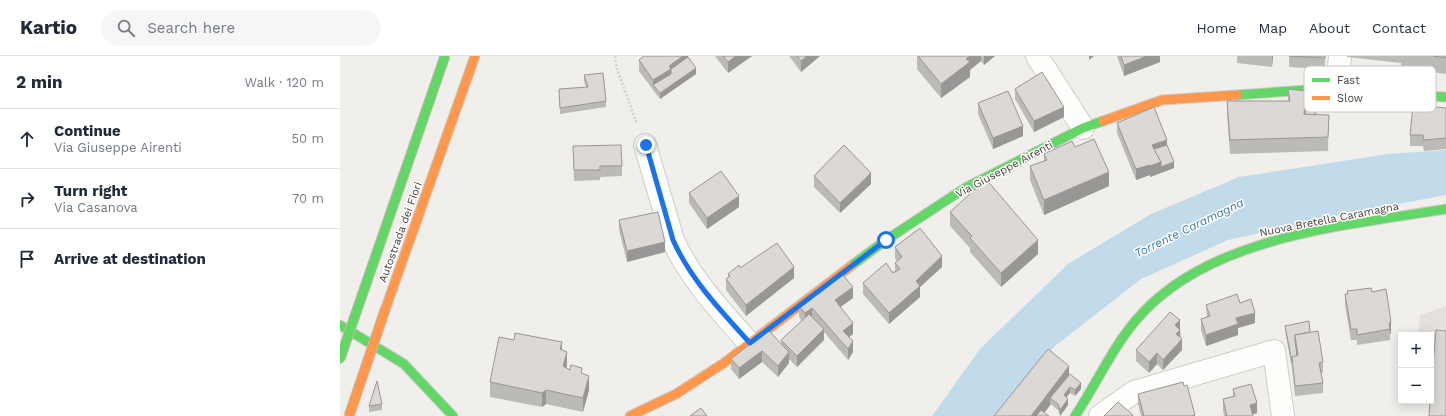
<!DOCTYPE html>
<meta charset="utf-8">
<style>
body{margin:0;font-family:"Work Sans",sans-serif;background:#f6f6f7;color:#1f2937}
.controls{position:absolute;right:12px;bottom:12px;display:grid;overflow:hidden;border-radius:0px;box-shadow:0 2px 10px #0003}
.controls button{width:36px;height:36px;display:grid;place-items:center;padding:0;border:0;border-bottom:1px solid #e0e1e3;background:#fff;color:#1f2937;font:20px sans-serif}
.stop{position:absolute;width:12px;height:12px;margin:-9px;border:3px solid #1a73e8;border-radius:50%;background:#fff}
.stop.end{background:#1a73e8;border-color:#fff;box-shadow:0 1px 4px #0008}
.list{margin:0;padding:0;list-style:none}
h2{display:flex;justify-content:space-between;align-items:center;height:52px;margin:0;padding:0 16px;font-size:17px}
h2 small{font-size:13px;font-weight:400;color:#747a83}
.list li{display:grid;grid-template-columns:26px 1fr auto;gap:12px;align-items:center;box-sizing:border-box;height:60px;padding:0 16px;border-top:1px solid #e0e1e3}
.list b{display:block;font-size:15px;white-space:nowrap}
.list p{margin:0;font-size:13px;white-space:nowrap;color:#747a83}
.list em{font-size:13px;font-style:normal;color:#747a83}
.icon{flex:none;width:22px;height:22px;fill:none;stroke:currentColor;stroke-width:2;stroke-linecap:round;stroke-linejoin:round}
.map{position:relative;flex:none;width:1106px;height:360px;overflow:hidden}
header{display:flex;align-items:center;gap:24px;box-sizing:border-box;height:56px;padding:0 20px;background:#fff;border-bottom:1px solid #e0e1e3}
header strong{font-size:19px}
nav{display:flex;gap:22px;margin-inline-start:auto;font-size:14px}
.search{width:280px;height:36px;background:#f6f6f7;display:flex;align-items:center;gap:10px;box-sizing:border-box;padding:0 14px;border-radius:22px;color:#747a83;font-size:15px}
main{display:flex}
aside{flex:1;background:#fff}
.map>svg:first-child{display:block}
.parking{fill:#e3e0dd}
.water{fill:#c1dbea}
.lines{fill:none;stroke-linecap:round;stroke-linejoin:round}
.street-casing{stroke:#cfcdca;stroke-width:24}
.fast-casing{stroke:#cfccc4;stroke-width:11}
.slow-casing{stroke:#cfccc4;stroke-width:11}
.path{stroke:#d1cfcb;stroke-width:2.5;stroke-dasharray:2 2;stroke-linecap:butt}
.street{stroke:#fdfdfc;stroke-width:22}
.fast{stroke:#63d668;stroke-width:9}
.slow{stroke:#ff974d;stroke-width:9}
.fast-bridge-casing{stroke:#c6bbab;stroke-width:11;stroke-linecap:butt}
.slow-bridge-casing{stroke:#c6bbab;stroke-width:11;stroke-linecap:butt}
.fast-bridge{stroke:#63d668;stroke-width:9}
.slow-bridge{stroke:#ff974d;stroke-width:9}
.wall{fill:#bcbab7}
.shaded-wall{fill:#999795}
.building{fill:#dbd8d5;stroke:#999795}
.route{stroke:#1a73e8;stroke-width:5}
.labels{text-anchor:middle;stroke-width:3;stroke-linejoin:round;paint-order:stroke}
.street-label{font-size:11px;fill:#474139;stroke:#fff}
.water-label{font-size:12px;font-style:italic;fill:#3a7aa0;stroke:#fff}
.key{fill:#fff;stroke:#c8c6c4;stroke-width:1}
.key-label{font-size:11px;fill:#474139}
</style>
<header>
<strong>Kartio</strong>
<div class="search"><svg class="icon" aria-label="search" viewBox="0 0 24 24"><circle cx="10" cy="10" r="6"/><path d="M15 15l6 6"/></svg>Search here</div>
<nav><a>Home</a><a>Map</a><a>About</a><a>Contact</a></nav>
</header>
<main>
<aside>
<h2>2 min<small>Walk · 120 m</small></h2>
<ul class="list">
<li><svg class="icon" aria-label="ahead" viewBox="0 0 24 24"><path d="M12 20V5M6 11l6-6 6 6"/></svg><div><b>Continue</b><p>Via Giuseppe Airenti</p></div><em>50 m</em></li>
<li><svg class="icon" aria-label="right" viewBox="0 0 24 24"><path d="M7 20v-9h11M14 6l5 5-5 5"/></svg><div><b>Turn right</b><p>Via Casanova</p></div><em>70 m</em></li>
<li><svg class="icon" aria-label="arrive" viewBox="0 0 24 24"><path d="M6 21V4h12l-3 4 3 4H6"/></svg><div><b>Arrive at destination</b></div></li>
</ul>
</aside>
<div class="map">
<svg width="1106" height="360" viewBox="0 0 1106 360">
<rect width="100%" height="100%" fill="#f1efec"/>
<path class="parking" d="M1106,250V284L1091,283V279H1078L1080,259Z"/>
<path class="water" d="M1106,94V139L1005,158L888,184L801,223L715,290L657,360H592L640,293L728,208L811,158L899,121L1048,98Z"/>
<g class="lines">
<g class="street-casing">
<g id="street">
<path d="M697,0L743,72"/>
<path d="M997,35L1000,0"/>
<path d="M305,89L333,184C351,224 381,255 409,287"/>
<path d="M760,360L794,336L934,295L943,360"/>
</g>
</g>
<g class="fast-casing">
<g id="fast">
<path d="M897,39L966,34L1106,41"/>
<path d="M511,210L546,184L625,132L743,72L763,65"/>
<path d="M0,269L64,308L113,360"/>
<path d="M735,360C756,329 772,292 797,263C868,180 1004,170 1106,153"/>
</g>
</g>
<g class="slow-casing">
<g id="slow">
<path d="M763,65L822,44L897,39"/>
<path d="M45,254L135,0"/>
<path d="M290,360L336,338L384,307L511,210"/>
</g>
</g>
<path class="path" d="M275,0L277,13L297,68"/>
<use href="#street" class="street"/>
<use href="#fast" class="fast"/>
<use href="#slow" class="slow"/>
<g class="fast-bridge-casing">
<path id="fast-bridge" d="M0,303L105,0"/>
</g>
<g class="slow-bridge-casing">
<path id="slow-bridge" d="M9,360L45,254"/>
</g>
<use href="#fast-bridge" class="fast-bridge"/>
<use href="#slow-bridge" class="slow-bridge"/>
</g>
<g class="wall">
<path d="M348,0V1L356,18L320,43L299,15V4Z"/>
<path d="M375,0H412L388,17Z"/>
<path d="M449,0H480L461,16Z"/>
<path d="M577,0H655L644,9L641,5L630,14V21L601,42L577,13Z"/>
<path d="M777,0H820V6L784,20Z"/>
<path d="M897,0H933L932,11L897,7Z"/>
<path d="M949,0H985V13L949,11Z"/>
<path d="M1007,0H1106V18L1061,12V7L1007,1Z"/>
<path d="M244,19L266,45V51L220,58L219,33L246,31L244,25Z"/>
<path d="M675,33L724,61L694,76L675,43Z"/>
<path d="M948,33L966,39L977,46L976,59H989L988,95L890,98L887,59V45H948Z"/>
<path d="M638,47L683,80L653,93L638,58Z"/>
<path d="M1106,52V93L1084,95L1083,90H1070V79Z"/>
<path d="M777,67L827,89L834,112L810,121V119L796,124L777,77Z"/>
<path d="M233,90L282,110V120L260,121V124L234,125Z"/>
<path d="M735,91L769,130L704,159L690,124V110L704,105V98Z"/>
<path d="M474,120L531,128L500,157L474,131Z"/>
<path d="M349,137L399,151L367,173L349,147Z"/>
<path d="M610,156L698,198L661,231L630,196V192L610,170Z"/>
<path d="M279,164L325,196L287,206L279,174Z"/>
<path d="M555,191L602,211L580,231V241L549,268L523,238V227L555,215V207L557,205L555,202Z"/>
<path d="M400,212L454,222L406,260L386,234V223L388,221V218Z"/>
<path d="M1046,233L1051,277L1050,278V284L1017,289V284H1011L1005,249V238H1007V235L1032,236Z"/>
<path d="M513,242L500,251L513,278L509,281L513,296L508,304L484,276V284L457,311L449,303V307L438,321L422,306L399,323L391,313V303L441,288V284L462,265L459,261V250Z"/>
<path d="M900,247L915,267L898,272V279L866,290L861,274V263L867,261L866,249Z"/>
<path d="M945,270L970,276L983,306V317H981L983,327V337L955,340L952,312L945,275Z"/>
<path d="M840,273L842,294L823,314L817,308L809,317L796,305V294Z"/>
<path d="M174,284L222,294L227,310L226,312L230,314L242,318L249,334L243,356L206,348L202,351L150,341V326Z"/>
<path d="M729,319L741,333L735,340L730,337L726,341L728,349L720,360L718,354L711,348L704,356L654,360Z"/>
<path d="M844,330L855,360H801L798,348V338Z"/>
<path d="M893,333L917,357L912,359L913,360H884L883,354V343L893,340Z"/>
<path d="M42,348V354L29,356V350Z"/>
</g>
<g class="shaded-wall">
<path d="M343,0H348V7L313,29V24L329,10Z"/>
<path d="M396,0H412L388,17V6Z"/>
<path d="M467,0H480L461,16V5Z"/>
<path d="M630,0H641V5L630,14V21L601,42V28Z"/>
<path d="M644,0H655L644,9Z"/>
<path d="M749,0H754L749,4Z"/>
<path d="M807,0H820V6L784,20V9Z"/>
<path d="M932,0H933L932,11Z"/>
<path d="M356,12V18L320,43V37Z"/>
<path d="M724,51V61L694,76V65Z"/>
<path d="M683,70V80L653,93V82Z"/>
<path d="M827,84V95L815,99L812,89Z"/>
<path d="M821,106H834V112L810,121V110Z"/>
<path d="M810,109V119L796,124V113Z"/>
<path d="M769,116V130L704,159V144Z"/>
<path d="M531,117V128L500,157V147Z"/>
<path d="M399,140V151L367,173V162Z"/>
<path d="M698,184V198L661,231V217Z"/>
<path d="M325,186V196L287,206V195Z"/>
<path d="M602,200V211L580,231V241L549,268V257L576,225Z"/>
<path d="M454,211V222L406,260V249Z"/>
<path d="M513,231V242L495,255V244Z"/>
<path d="M472,252V263L465,268V257Z"/>
<path d="M915,257V267L898,272V279L866,290V279L896,262Z"/>
<path d="M840,264V284L836,288L835,269Z"/>
<path d="M1051,266V277L1050,278L1049,267Z"/>
<path d="M513,267V278L503,286V275Z"/>
<path d="M484,273V284L457,311V300Z"/>
<path d="M842,283V294L823,314V304Z"/>
<path d="M513,285V296L508,304V293Z"/>
<path d="M222,286V300L220,293Z"/>
<path d="M422,295V306L399,323V312Z"/>
<path d="M227,296V310L223,324V310Z"/>
<path d="M449,296V307L438,321V310Z"/>
<path d="M817,297V308L809,317V306Z"/>
<path d="M729,310V324L710,342V348H711L702,360H691Z"/>
<path d="M249,320V334L243,356V342Z"/>
<path d="M741,327V333L735,340V334Z"/>
<path d="M730,331V337L724,344V339Z"/>
<path d="M206,334V348L202,351V337Z"/>
<path d="M728,343V349L720,360V354Z"/>
<path d="M917,347V357L910,359V349Z"/>
</g>
<g class="building">
<path d="M304,0H343L329,10L331,13L313,24L299,4Z"/>
<path d="M383,0H396L388,6Z"/>
<path d="M457,0H467L461,5Z"/>
<path d="M578,0H630L626,3L630,6L601,28Z"/>
<path d="M781,0H807L784,9Z"/>
<path d="M949,0H985V2Z"/>
<path d="M1093,0H1106V2Z"/>
<path d="M348,1L356,12L320,37L313,29L331,18V13Z"/>
<path d="M702,16L724,51L694,65L675,33Z"/>
<path d="M263,17L266,45L220,52L219,33L248,31L244,19Z"/>
<path d="M948,33L966,35L964,58L989,59L988,81L890,84L887,45H950Z"/>
<path d="M668,35L683,70L653,82L638,47Z"/>
<path d="M966,39L977,40L975,59L965,58Z"/>
<path d="M1073,49L1106,52V82L1084,84L1083,79H1070Z"/>
<path d="M814,51L827,84L812,89L821,106L810,110V109L796,113L777,67Z"/>
<path d="M754,83L769,116L704,144L690,110L707,104L704,98L732,85L735,91Z"/>
<path d="M281,89L282,110H260V114H234L233,90Z"/>
<path d="M504,89L531,117L500,147L474,120Z"/>
<path d="M827,89L834,106L821,111V106L814,93Z"/>
<path d="M381,115L399,140L367,162L349,137Z"/>
<path d="M646,123L698,184L661,217L630,182L632,180L610,156Z"/>
<path d="M318,156L325,186L287,195L279,164Z"/>
<path d="M580,172L602,200L576,225L580,230L549,257L523,227L546,207L553,217L560,213L555,207L562,201L555,191Z"/>
<path d="M437,187L454,211L406,249L386,223L390,220L388,218L399,209L400,212Z"/>
<path d="M502,218L513,231L495,244L513,267L503,275L513,285L508,293L472,252L465,257L459,250Z"/>
<path d="M1031,232L1032,236L1046,233L1051,266L1049,267L1050,273L1017,279V273H1011L1005,238H1008L1007,235Z"/>
<path d="M897,238L900,247L911,243L915,257L896,262L898,268L866,279L861,263L870,260L866,249Z"/>
<path d="M830,256L840,264L835,269L840,274L836,278L842,283L823,304L817,297L809,306L796,294Z"/>
<path d="M469,258L484,273L457,300L441,284Z"/>
<path d="M969,265L970,276L955,279V284L957,300L952,301V306L945,270Z"/>
<path d="M428,274L449,296L438,310L422,295L399,312L391,303Z"/>
<path d="M1096,274L1106,275V360H1089L1090,345H1091V334Z"/>
<path d="M978,275L983,306L979,307L983,327L955,330L952,301L958,299L955,279Z"/>
<path d="M175,277L222,286L220,293L227,296L223,310L230,314L231,309L242,312L241,317L249,320L243,342L206,334L202,337L150,326L159,281L174,284Z"/>
<path d="M708,293L729,310L691,360H654Z"/>
<path d="M730,318L741,327L735,334L730,331L724,339L728,343L720,354L718,348L710,342Z"/>
<path d="M37,325L42,348L29,350Z"/>
<path d="M843,326L844,330L847,329L855,359L851,360H804L798,338Z"/>
<path d="M911,328L917,347L910,349L913,360H887L883,343L895,340L893,333Z"/>
<path d="M778,346L793,359L792,360H764Z"/>
<path d="M361,352L367,360H350Z"/>
<path d="M701,354L709,360H696Z"/>
</g>
<g class="lines">
<path class="route" d="M306,89L333,184C351,224 381,255 410,287L546,184"/>
</g>
<g class="labels">
<g class="street-label">
<text transform="translate(664 113) rotate(-28)" y="4">Via Giuseppe Airenti</text>
<text transform="translate(989 163) rotate(-11)" y="4">Nuova Bretella Caramagna</text>
<text transform="translate(60 176) rotate(-70)" y="4">Autostrada dei Fiori</text>
</g>
<g class="water-label">
<text transform="translate(849 172) rotate(-26)" y="4">Torrente Caramagna</text>
</g>
</g>
<rect x="964" y="10" width="132" height="46" rx="6" class="key"/>
<rect x="972" y="22" width="18" height="4" fill="#63d668"/>
<rect x="972" y="40" width="18" height="4" fill="#ff974d"/>
<g class="key-label">
<text x="997" y="28">Fast</text>
<text x="997" y="46">Slow</text>
</g>
</svg>
<div class="controls">
<button>+</button>
<button>−</button>
</div>
<div class="stop" style="left:546px;top:184px"></div>
<div class="stop end" style="left:306px;top:89px"></div>
</div>
</main>
